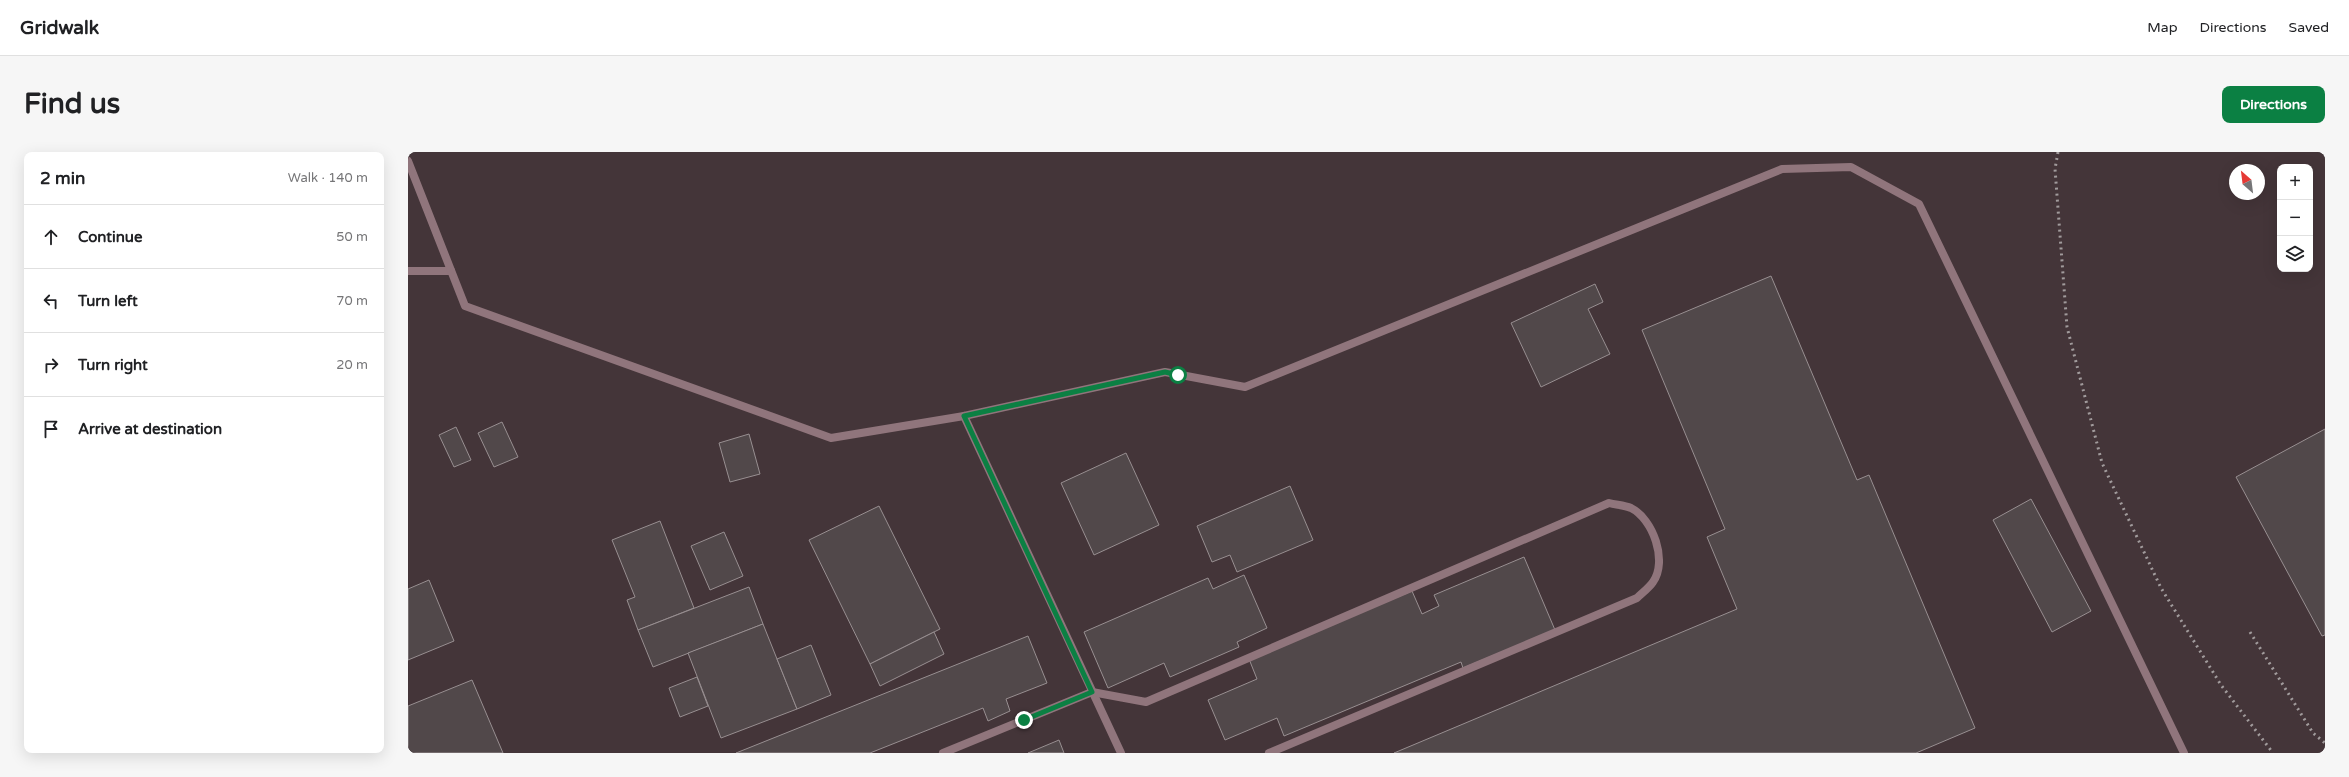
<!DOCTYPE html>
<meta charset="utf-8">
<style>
body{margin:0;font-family:"Varela Round",sans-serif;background:#f6f6f6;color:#202124}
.controls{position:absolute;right:12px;top:12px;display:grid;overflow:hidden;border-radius:8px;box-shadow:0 4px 16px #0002}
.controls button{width:36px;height:36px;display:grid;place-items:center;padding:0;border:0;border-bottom:1px solid #e0e0e0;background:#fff;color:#202124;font:20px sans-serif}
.compass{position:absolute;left:1821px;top:12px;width:36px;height:36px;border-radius:50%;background:#fff;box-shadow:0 4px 16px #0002;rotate:332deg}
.stop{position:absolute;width:12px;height:12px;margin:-9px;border:3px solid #0b8043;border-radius:50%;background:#fff}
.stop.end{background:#0b8043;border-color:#fff;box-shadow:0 1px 4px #0008}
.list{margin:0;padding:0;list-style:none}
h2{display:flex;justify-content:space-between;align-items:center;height:52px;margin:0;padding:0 16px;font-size:17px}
h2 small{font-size:13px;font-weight:400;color:#757577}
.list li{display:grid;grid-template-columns:26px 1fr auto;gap:12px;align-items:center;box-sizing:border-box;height:64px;padding:0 16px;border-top:1px solid #e0e0e0}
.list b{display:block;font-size:15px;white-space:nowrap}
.list em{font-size:13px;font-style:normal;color:#757577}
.icon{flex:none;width:22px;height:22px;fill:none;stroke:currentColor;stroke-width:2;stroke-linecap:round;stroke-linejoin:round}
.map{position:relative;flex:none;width:1917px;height:601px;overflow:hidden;border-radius:8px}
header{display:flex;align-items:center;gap:24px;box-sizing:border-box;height:56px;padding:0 20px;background:#fff;border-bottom:1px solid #e0e0e0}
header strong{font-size:19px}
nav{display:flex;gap:22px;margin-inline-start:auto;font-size:14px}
.intro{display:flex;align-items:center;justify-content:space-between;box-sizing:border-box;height:96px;padding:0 24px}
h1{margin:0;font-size:28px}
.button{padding:10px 18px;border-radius:8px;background:#0b8043;color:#fff;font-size:14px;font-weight:700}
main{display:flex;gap:24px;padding:0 24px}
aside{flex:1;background:#fff;border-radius:8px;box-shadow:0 4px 16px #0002}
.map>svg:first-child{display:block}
.built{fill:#443539;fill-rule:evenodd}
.building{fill:#51484a;stroke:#988f91}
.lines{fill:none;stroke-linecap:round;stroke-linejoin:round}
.lane{stroke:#90757c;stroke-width:8}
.street{stroke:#90757c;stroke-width:8}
.rail{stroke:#a19b9c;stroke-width:3;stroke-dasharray:2 4;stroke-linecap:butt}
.route{stroke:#0b8043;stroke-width:5}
</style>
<header>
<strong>Gridwalk</strong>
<nav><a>Map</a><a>Directions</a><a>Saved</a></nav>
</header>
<div class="intro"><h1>Find us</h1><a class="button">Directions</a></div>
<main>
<aside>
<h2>2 min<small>Walk · 140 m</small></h2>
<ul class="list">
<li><svg class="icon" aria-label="ahead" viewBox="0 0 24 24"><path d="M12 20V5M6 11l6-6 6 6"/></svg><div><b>Continue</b></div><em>50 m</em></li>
<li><svg class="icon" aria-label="left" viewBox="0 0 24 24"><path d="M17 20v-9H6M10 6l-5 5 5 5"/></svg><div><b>Turn left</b></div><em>70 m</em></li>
<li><svg class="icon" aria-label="right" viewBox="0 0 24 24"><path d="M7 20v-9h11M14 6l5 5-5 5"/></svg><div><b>Turn right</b></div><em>20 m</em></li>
<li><svg class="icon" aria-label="arrive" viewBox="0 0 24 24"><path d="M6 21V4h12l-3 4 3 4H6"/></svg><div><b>Arrive at destination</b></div></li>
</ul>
</aside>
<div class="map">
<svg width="1917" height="601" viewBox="0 0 1917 601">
<rect width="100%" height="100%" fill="#373031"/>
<path class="built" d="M0,0H1917V601H0ZM1872,15H1902V117H1872ZM1827,18H1851V42H1827Z"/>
<g class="building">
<path d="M1363,124L1449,328L1461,323L1567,576L1508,601H986L1329,457L1299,385L1317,377L1234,178Z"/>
<path d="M1187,132L1195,150L1180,157L1202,202L1133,235L1103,171Z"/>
<path d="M94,270L110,305L86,315L70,281Z"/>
<path d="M48,275L63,308L46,315L31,283Z"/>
<path d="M1917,277V483L1914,484L1828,325Z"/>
<path d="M341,282L352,322L322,330L311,291Z"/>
<path d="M718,301L751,373L686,403L653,331Z"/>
<path d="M882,334L905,388L829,420L822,403L804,410L789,374Z"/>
<path d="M1623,347L1683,459L1644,480L1585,368Z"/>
<path d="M471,354L532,477L462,512L401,388Z"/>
<path d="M252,369L286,456L230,478L219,448L227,445L204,388Z"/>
<path d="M316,380L335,424L302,438L283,394Z"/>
<path d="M1116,405L1147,478L1055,516L1053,510L876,584L869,566L817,588L800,548L849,527L841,507L1004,439L1014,462L1031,454L1026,443Z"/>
<path d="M836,423L859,476L829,490L831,495L762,525L756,511L700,536L676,480L800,426L805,437Z"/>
<path d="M21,428L46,489L0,508V437Z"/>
<path d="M341,435L355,472L245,515L230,478Z"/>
<path d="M355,472L389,557L313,586L280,501Z"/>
<path d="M526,480L536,502L472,534L462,512Z"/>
<path d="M620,484L639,531L598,547L602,559L580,569L575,556L462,601H328Z"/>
<path d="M403,493L423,543L389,557L369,507Z"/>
<path d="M289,525L300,554L272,565L261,536Z"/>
<path d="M64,528L95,601H0V554Z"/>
<path d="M651,588L656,601H620Z"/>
</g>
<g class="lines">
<g class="lane">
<path d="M0,119H43"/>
<path d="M556,264L713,601"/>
<path d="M535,601L684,540L738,550L1201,351C1208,353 1216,353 1223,356C1245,367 1260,409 1245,430C1241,436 1234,441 1229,446L861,601"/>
</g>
<path class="street" d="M0,9L57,154L423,286L556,264L757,220L837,235L1374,17L1443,15L1511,52L1776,601"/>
<g class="rail">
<path d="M1650,0L1647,17L1659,175L1694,311L1753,436L1813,533L1865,601"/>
<path d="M1842,480L1905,581L1917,591"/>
</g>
</g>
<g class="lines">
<path class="route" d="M616,568L684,540L556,264L757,220L770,223"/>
</g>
</svg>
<div class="controls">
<button>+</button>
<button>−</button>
<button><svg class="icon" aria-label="layers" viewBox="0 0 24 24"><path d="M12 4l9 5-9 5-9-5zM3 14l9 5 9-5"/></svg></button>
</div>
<svg class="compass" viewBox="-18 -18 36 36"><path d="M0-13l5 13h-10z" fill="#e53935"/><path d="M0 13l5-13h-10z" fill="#757577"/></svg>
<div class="stop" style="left:770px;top:223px"></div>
<div class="stop end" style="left:616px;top:568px"></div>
</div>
</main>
